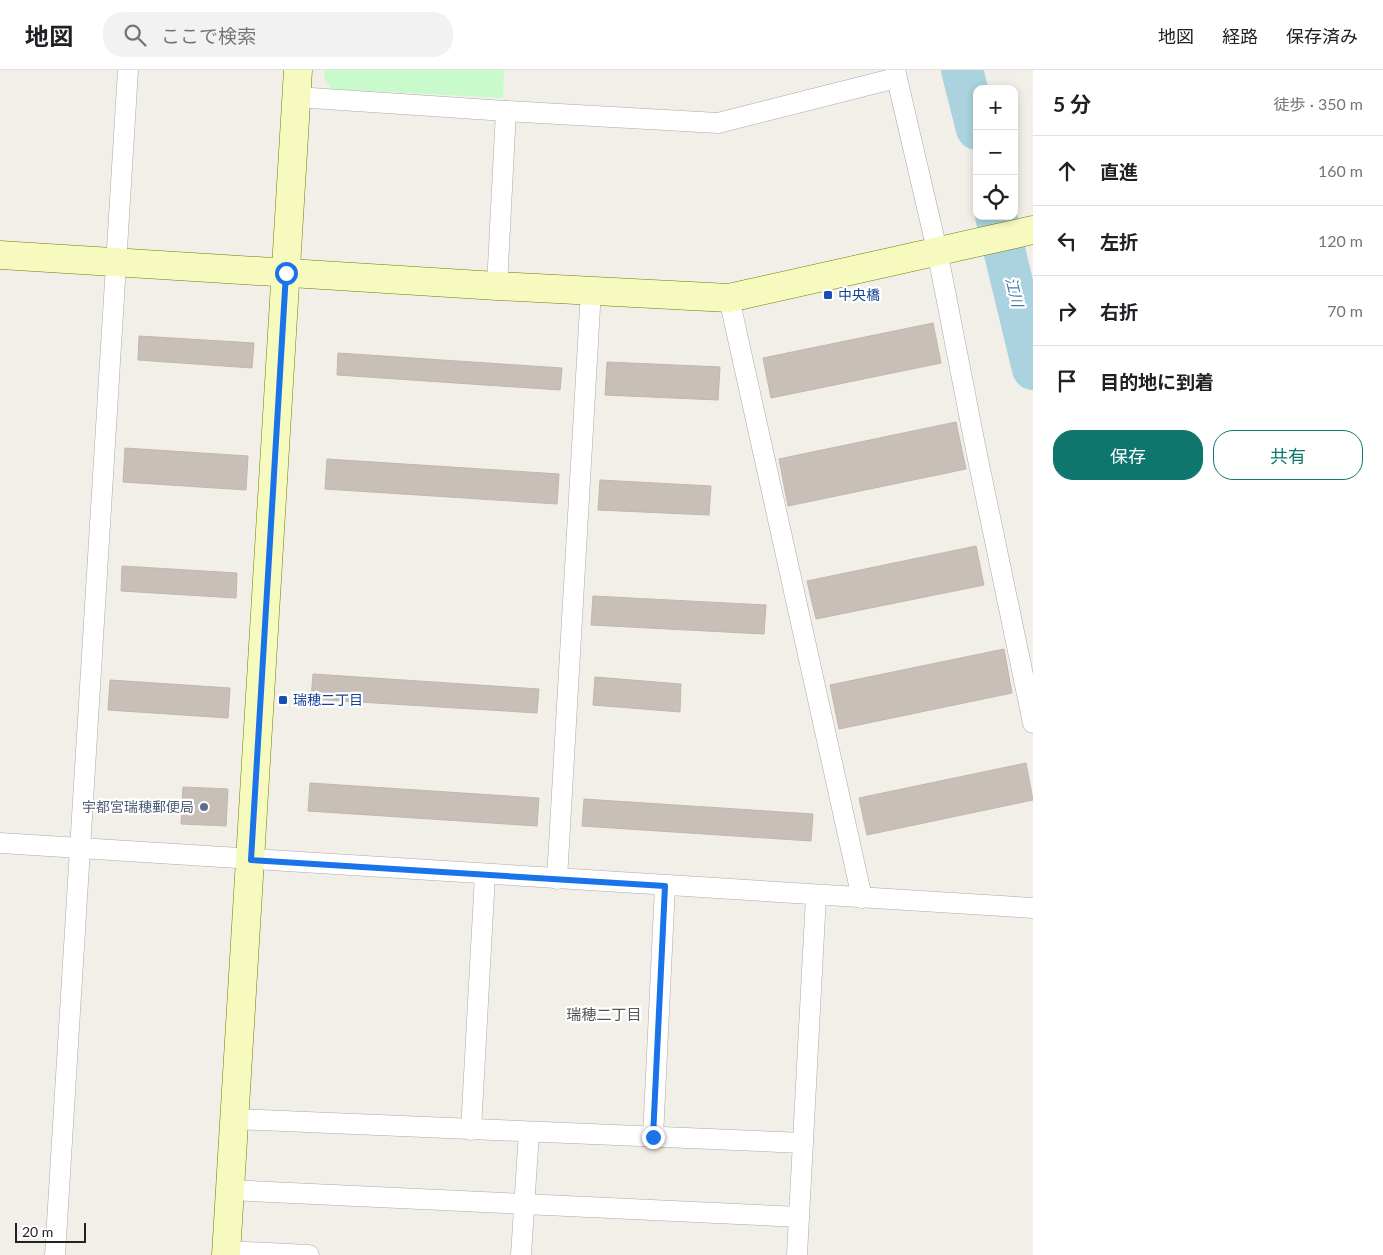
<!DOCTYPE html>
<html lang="ja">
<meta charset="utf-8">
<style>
body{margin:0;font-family:Lato,"Noto Sans JP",sans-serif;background:#f2f2f2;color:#202124}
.controls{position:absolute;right:15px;top:15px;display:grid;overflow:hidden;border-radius:10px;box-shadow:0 2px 8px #0003}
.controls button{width:45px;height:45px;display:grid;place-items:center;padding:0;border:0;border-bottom:1px solid #e0e0e0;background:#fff;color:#202124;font:25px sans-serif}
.scale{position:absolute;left:15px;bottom:12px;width:71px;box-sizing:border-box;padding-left:5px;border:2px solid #222;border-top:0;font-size:14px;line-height:18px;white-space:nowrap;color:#222;-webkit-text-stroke:4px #fff;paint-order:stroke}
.stop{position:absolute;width:15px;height:15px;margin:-11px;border:4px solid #1a73e8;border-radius:50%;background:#fff}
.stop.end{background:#1a73e8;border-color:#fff;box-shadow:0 1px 5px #0008}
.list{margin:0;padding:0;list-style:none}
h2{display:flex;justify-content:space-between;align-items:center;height:65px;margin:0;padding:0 20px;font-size:21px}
h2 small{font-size:16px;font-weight:400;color:#757577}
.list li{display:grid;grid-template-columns:32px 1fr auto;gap:15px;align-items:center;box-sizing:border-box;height:70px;padding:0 20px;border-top:1px solid #e0e0e0}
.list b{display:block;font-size:19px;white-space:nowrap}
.list em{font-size:16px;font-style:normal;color:#757577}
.actions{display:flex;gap:10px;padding:15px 20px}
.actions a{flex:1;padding:11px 0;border:1px solid #0f766e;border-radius:20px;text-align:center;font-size:18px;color:#0f766e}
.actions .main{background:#0f766e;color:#fff}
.icon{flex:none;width:28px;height:28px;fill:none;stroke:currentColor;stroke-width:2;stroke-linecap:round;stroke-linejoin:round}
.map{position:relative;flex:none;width:1033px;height:1185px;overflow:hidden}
header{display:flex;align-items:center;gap:30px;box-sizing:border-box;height:70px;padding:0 25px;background:#fff;border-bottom:1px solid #e0e0e0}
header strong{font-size:24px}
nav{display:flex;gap:28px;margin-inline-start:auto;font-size:18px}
.search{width:350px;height:45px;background:#f2f2f2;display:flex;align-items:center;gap:12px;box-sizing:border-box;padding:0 18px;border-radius:20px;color:#757577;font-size:19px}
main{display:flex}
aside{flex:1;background:#fff}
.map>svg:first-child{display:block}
.park{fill:#c8facc}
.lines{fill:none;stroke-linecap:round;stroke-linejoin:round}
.river{stroke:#aad3df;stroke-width:42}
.building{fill:#c7bfb8;stroke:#c4b6ab}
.street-casing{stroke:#a9a9a9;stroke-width:21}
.secondary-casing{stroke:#707d05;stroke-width:29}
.street{stroke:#fff;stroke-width:20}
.secondary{stroke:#f7fabf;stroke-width:28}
.route{stroke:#1a73e8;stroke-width:6}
.transit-dot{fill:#1a4fb4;stroke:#fff;stroke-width:2}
.service-dot{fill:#5c6f8a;stroke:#fff;stroke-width:2}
.labels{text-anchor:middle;stroke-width:4.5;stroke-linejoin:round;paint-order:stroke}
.transit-label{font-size:14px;fill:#164399;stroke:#fff;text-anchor:start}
.service-label{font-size:14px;fill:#4e5e75;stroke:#fff;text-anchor:end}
.water-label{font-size:15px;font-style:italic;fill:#4a7aab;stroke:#fff}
.neighbourhood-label{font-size:15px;fill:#555;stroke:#fff}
</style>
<header>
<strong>地図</strong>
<div class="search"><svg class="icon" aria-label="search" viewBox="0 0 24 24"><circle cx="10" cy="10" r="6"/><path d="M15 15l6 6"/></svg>ここで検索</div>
<nav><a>地図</a><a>経路</a><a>保存済み</a></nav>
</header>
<main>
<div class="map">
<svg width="1033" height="1185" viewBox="0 0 1033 1185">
<rect width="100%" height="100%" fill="#f2efe9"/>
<path class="park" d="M325,0H504L503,28L332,19L324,8Z"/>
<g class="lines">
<g class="river">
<path d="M962,0L977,59"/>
<path d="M996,146L1033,299"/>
</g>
</g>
<g class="building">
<path d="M933,253L941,293L771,328L763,288Z"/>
<path d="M139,266L254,273L252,298L138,290Z"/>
<path d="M338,283L562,298L560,320L337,305Z"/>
<path d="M607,292L720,297L718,330L605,325Z"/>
<path d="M956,352L966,399L788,436L779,389Z"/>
<path d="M125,378L248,386L246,420L123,412Z"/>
<path d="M327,389L559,404L557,434L325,419Z"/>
<path d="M600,410L711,416L709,445L598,440Z"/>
<path d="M976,476L984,515L816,549L807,511Z"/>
<path d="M122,496L237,503L236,528L121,521Z"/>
<path d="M593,526L766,535L764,564L591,555Z"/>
<path d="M1004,579L1012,623L839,659L830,615Z"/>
<path d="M313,604L539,619L537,643L311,629Z"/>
<path d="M595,607L681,614L680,642L593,635Z"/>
<path d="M110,610L230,618L228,648L108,640Z"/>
<path d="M1026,693L1033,730L867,765L859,728Z"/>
<path d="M310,713L539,728L537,756L308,741Z"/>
<path d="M183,717L228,719L226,756L181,754Z"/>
<path d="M584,729L813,744L811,771L582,756Z"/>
</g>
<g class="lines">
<g class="street-casing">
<g id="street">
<path d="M895,0L937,180L975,375L1033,653"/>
<path d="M296,27L506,41L718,53L896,8"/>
<path d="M497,216L506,41"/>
<path d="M729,228L862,828"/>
<path d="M0,773L1033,838"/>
<path d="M557,809L591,220"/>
<path d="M235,1049L803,1073"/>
<path d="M471,1060L485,805"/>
<path d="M653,1067L665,816"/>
<path d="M230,1120L799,1147"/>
<path d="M226,1181L309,1185"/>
<path d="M55,1185L128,0"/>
<path d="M521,1185L529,1062"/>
<path d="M797,1185L816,826"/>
</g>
</g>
<g class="secondary-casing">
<g id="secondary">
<path d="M0,185L497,216L729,228L1033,160"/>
<path d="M226,1185L298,0"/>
</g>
</g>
<use href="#street" class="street"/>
<use href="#secondary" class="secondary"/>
</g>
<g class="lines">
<path class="route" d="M286,203L251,790L665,816L653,1067"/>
</g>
<g class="transit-dot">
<rect x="823" y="220" width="10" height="10" rx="2.5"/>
<rect x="278" y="625" width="10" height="10" rx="2.5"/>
</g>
<circle class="service-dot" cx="204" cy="737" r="5"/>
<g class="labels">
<g class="transit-label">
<text x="838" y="230">中央橋</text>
<text x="293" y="635">瑞穂二丁目</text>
</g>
<g class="service-label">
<text x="194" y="742">宇都宮瑞穂郵便局</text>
</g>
<g class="water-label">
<text transform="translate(1014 222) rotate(76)" y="5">江川</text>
</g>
<g class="neighbourhood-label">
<text x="604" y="950">瑞穂二丁目</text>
</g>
</g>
</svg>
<div class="controls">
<button>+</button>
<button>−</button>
<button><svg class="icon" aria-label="locate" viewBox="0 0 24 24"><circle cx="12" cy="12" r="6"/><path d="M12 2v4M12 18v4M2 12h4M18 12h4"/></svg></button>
</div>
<div class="scale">20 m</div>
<div class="stop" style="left:286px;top:203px"></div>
<div class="stop end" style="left:653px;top:1067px"></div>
</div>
<aside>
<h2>5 分<small>徒歩 · 350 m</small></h2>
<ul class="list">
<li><svg class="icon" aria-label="ahead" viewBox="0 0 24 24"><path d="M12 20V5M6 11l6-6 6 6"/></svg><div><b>直進</b></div><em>160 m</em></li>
<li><svg class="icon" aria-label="left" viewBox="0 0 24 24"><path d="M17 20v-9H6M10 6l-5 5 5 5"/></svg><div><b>左折</b></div><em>120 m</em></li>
<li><svg class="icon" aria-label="right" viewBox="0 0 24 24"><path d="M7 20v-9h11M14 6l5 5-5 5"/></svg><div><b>右折</b></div><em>70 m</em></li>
<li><svg class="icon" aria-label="arrive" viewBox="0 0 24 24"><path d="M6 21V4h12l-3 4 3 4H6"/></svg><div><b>目的地に到着</b></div></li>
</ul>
<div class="actions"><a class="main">保存</a><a>共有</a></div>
</aside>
</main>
